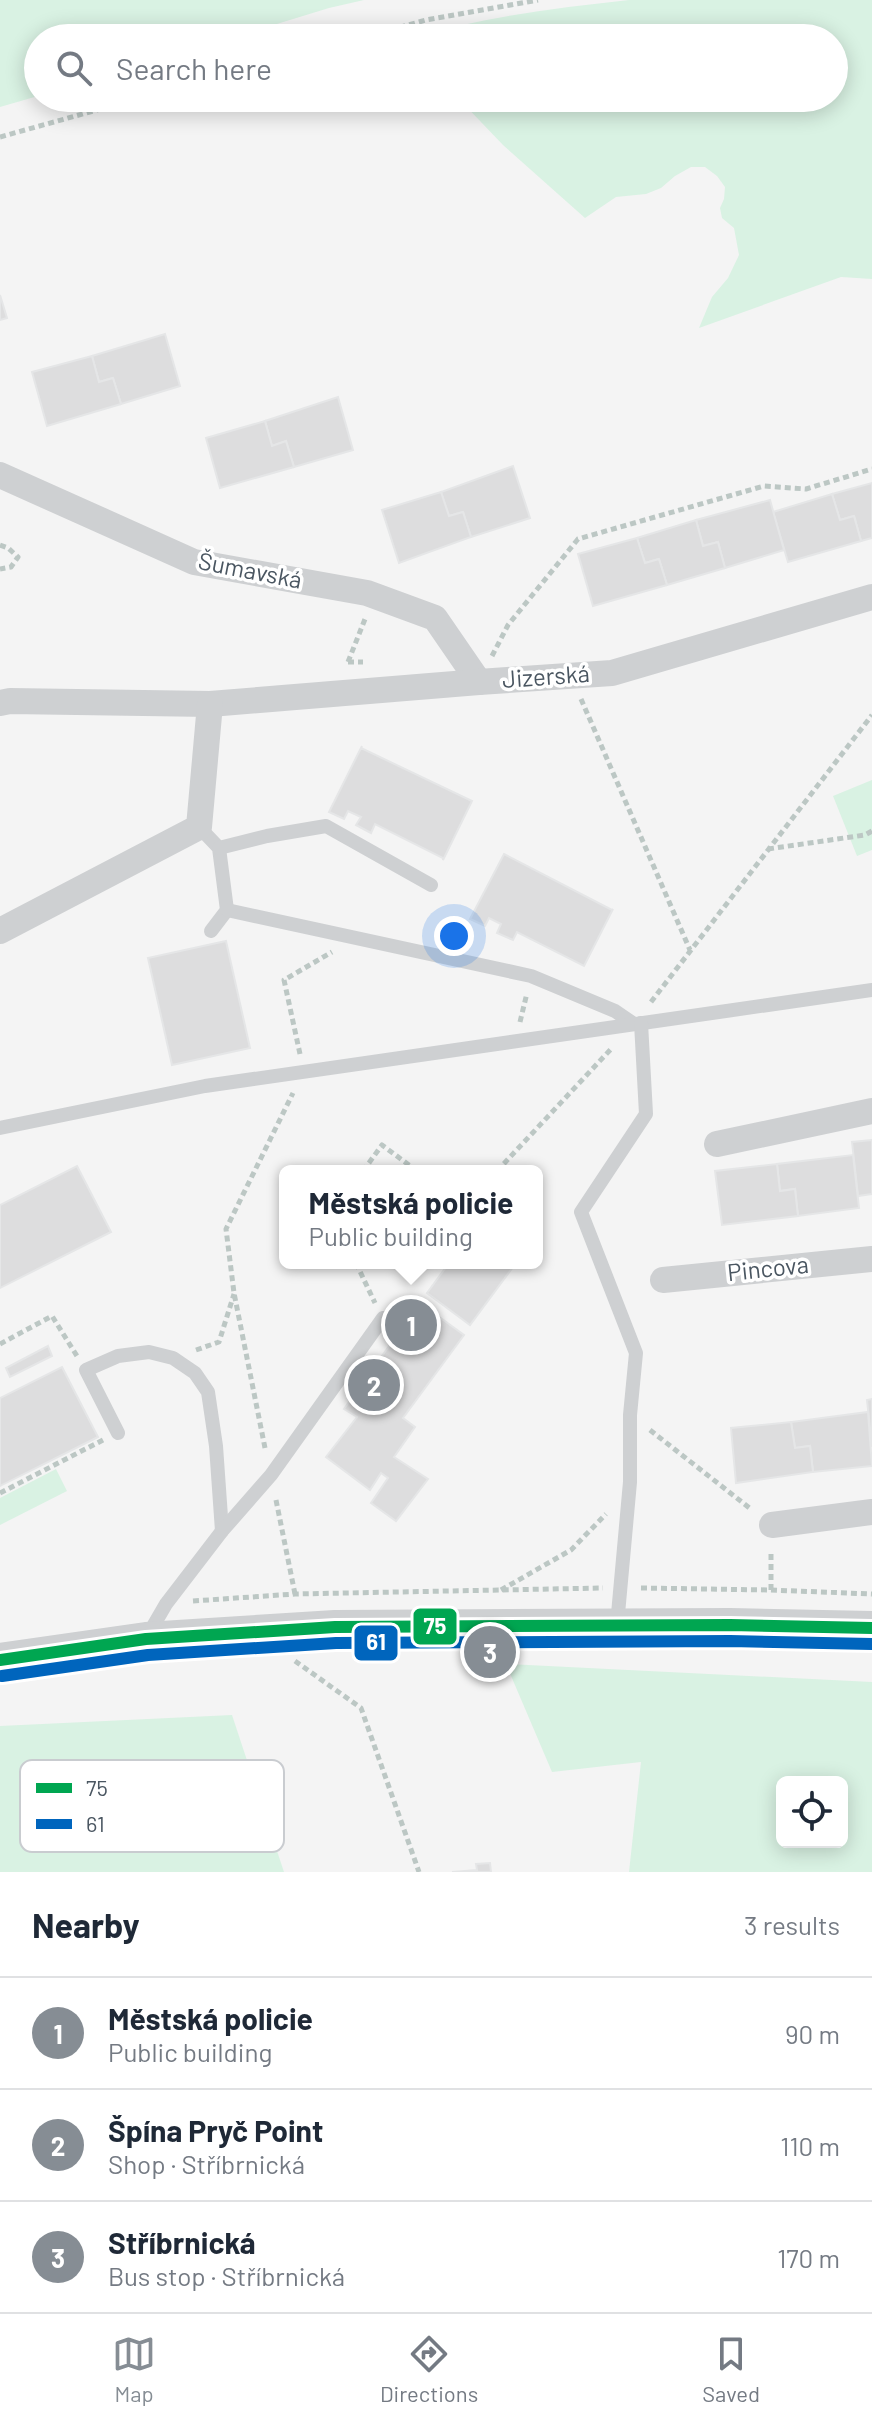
<!DOCTYPE html>
<meta charset="utf-8">
<style>
body{margin:0;font-family:Barlow,sans-serif;background:#f6f6f7;color:#1f2937}
.controls{position:absolute;right:24px;bottom:24px;display:grid;overflow:hidden;border-radius:12px;box-shadow:0 4px 20px #0003}
.controls button{width:72px;height:72px;display:grid;place-items:center;padding:0;border:0;border-bottom:2px solid #e0e1e3;background:#fff;color:#1f2937;font:40px sans-serif}
.you{position:absolute;left:454px;top:936px;width:28px;height:28px;margin:-20px;border:6px solid #fff;border-radius:50%;background:#1a73e8;box-shadow:0 0 0 12px #1a73e833}
.badge{display:grid;place-items:center;width:52px;height:52px;border-radius:50%;background:#868d94;color:#fff;font-size:26px;font-weight:700}
.pin{position:absolute;translate:-50% -50%;border:4px solid #fff;box-shadow:0 2px 8px #0006}
.popup{position:absolute;left:279px;top:1165px;width:264px;height:104px;box-sizing:border-box;display:grid;place-content:center;border-radius:12px;background:#fff;filter:drop-shadow(0 2px 6px #0005);font-size:26px;white-space:nowrap;color:#747a83}
.popup b{font-size:30px;color:#1f2937}
.popup::after{content:'';position:absolute;left:50%;top:100%;margin-left:-16px;border:16px solid transparent;border-top-color:#fff}
.list{margin:0;padding:0;list-style:none}
h2{display:flex;justify-content:space-between;align-items:center;height:104px;margin:0;padding:0 32px;font-size:34px}
h2 small{font-size:26px;font-weight:400;color:#747a83}
.list li{display:grid;grid-template-columns:52px 1fr auto;gap:24px;align-items:center;box-sizing:border-box;height:112px;padding:0 32px;border-top:2px solid #e0e1e3}
.list b{display:block;font-size:30px;white-space:nowrap}
.list p{margin:0;font-size:26px;white-space:nowrap;color:#747a83}
.list em{font-size:26px;font-style:normal;color:#747a83}
.icon{flex:none;width:44px;height:44px;fill:none;stroke:currentColor;stroke-width:2;stroke-linecap:round;stroke-linejoin:round}
.map{position:relative;flex:none;width:872px;height:1872px;overflow:hidden}
.search{position:absolute;background:#fff;box-shadow:0 4px 20px #0003;left:24px;right:24px;top:24px;height:88px;display:flex;align-items:center;gap:20px;box-sizing:border-box;padding:0 28px;border-radius:44px;color:#747a83;font-size:30px}
.sheet{height:440px;background:#fff}
nav{display:flex;justify-content:space-around;align-items:center;box-sizing:border-box;height:112px;border-top:2px solid #e0e1e3;background:#fff;font-size:22px;color:#747a83}
nav a{display:grid;justify-items:center;gap:4px}
nav .on{color:#868d94}
.map>svg:first-child{display:block}
.green{fill:#d9f2e3;fill-rule:evenodd}
.building{fill:#ddddde;stroke:#e5e6e7;stroke-width:2}
.lines{fill:none;stroke-linecap:round;stroke-linejoin:round}
.path{stroke:#bcc7c4;stroke-width:5;stroke-dasharray:6 4;stroke-linecap:butt}
.service{stroke:#ced0d2;stroke-width:14}
.minor{stroke:#ced0d2;stroke-width:26}
.tertiary{stroke:#ced0d2;stroke-width:34}
.bus-1-casing{stroke:#fff;stroke-width:18}
.bus-2-casing{stroke:#fff;stroke-width:18}
.bus-1{stroke:#00a651;stroke-width:12}
.bus-2{stroke:#0065bd;stroke-width:12}
.labels{text-anchor:middle;stroke-width:7;stroke-linejoin:round;paint-order:stroke}
.street-label{font-size:24px;fill:#4a5661;stroke:#fff}
.key{fill:#fff;stroke:#c9ccd0;stroke-width:2}
.key-label{font-size:22px;fill:#4a5661}
.line-badge{stroke:#fff;stroke-width:3}
.badge-label{font-size:22px;text-anchor:middle;font-weight:bold;fill:#fff}
</style>
<div class="map">
<svg width="872" height="1872" viewBox="0 0 872 1872">
<rect width="100%" height="100%" fill="#f4f4f4"/>
<g class="green">
<path d="M0,0H364L329,8L231,38H38V96L0,107Z"/>
<path d="M629,0H872V279L841,277L699,328L712,297L728,278L739,255L734,228L722,218L720,208L724,199L725,187L717,176L705,167H691L675,176L661,188L646,194L616,197L585,218L503,145L458,98H834V38H411C483,17 556,8 629,0Z"/>
<path d="M872,780V850L857,856L833,796Z"/>
<path d="M56,1469L67,1491L0,1525V1498Z"/>
<path d="M506,1664L872,1682V1872H629L641,1762L552,1772ZM782,1782H842V1842H782Z"/>
<path d="M232,1715L284,1872H0V1726Z"/>
</g>
<g class="building">
<path d="M0,295L7,318L0,320Z"/>
<path d="M165,334L180,386L121,404L113,378L99,382L92,356Z"/>
<path d="M92,356L99,382L113,378L121,404L47,426L32,372Z"/>
<path d="M338,397L353,450L294,467L286,441L272,446L265,421Z"/>
<path d="M265,421L272,446L286,441L294,467L220,488L206,438Z"/>
<path d="M513,466L530,518L471,537L463,512L449,516L441,492Z"/>
<path d="M872,483V538L861,541L854,516L840,520L832,494Z"/>
<path d="M441,492L449,516L463,512L471,537L399,563L382,510Z"/>
<path d="M832,494L840,520L854,516L861,541L788,562L773,512Z"/>
<path d="M770,500L784,550L725,568L718,542L703,546L696,520Z"/>
<path d="M696,520L703,546L718,542L725,568L667,585L659,559L645,563L637,538Z"/>
<path d="M637,538L645,563L659,559L667,585L593,606L578,554Z"/>
<path d="M362,746L361,748L472,801L443,860V858L375,824L371,833L356,825L361,817L348,811L344,819L329,812Z"/>
<path d="M504,854L612,910L613,909L584,966L517,932L513,940L497,933L501,924L489,918L485,926L470,919Z"/>
<path d="M226,941L250,1048L172,1065L148,958Z"/>
<path d="M872,1140V1194L858,1196L852,1142Z"/>
<path d="M853,1155L859,1208L798,1216L795,1189L780,1191L777,1164Z"/>
<path d="M777,1164L780,1191L795,1189L798,1216L722,1225L715,1171Z"/>
<path d="M77,1166L111,1232L0,1288V1205Z"/>
<path d="M449,1263H516L470,1325L427,1293Z"/>
<path d="M420,1303L464,1335L403,1418L415,1427L394,1457L428,1479L396,1521L371,1503L388,1478L381,1473L370,1490L326,1457L357,1417L344,1409Z"/>
<path d="M48,1346L52,1356L10,1377L6,1368Z"/>
<path d="M62,1367L98,1437L0,1486V1398Z"/>
<path d="M872,1399V1447L867,1400Z"/>
<path d="M868,1412L872,1466L813,1472L810,1446L795,1448L791,1422Z"/>
<path d="M791,1422L795,1448L810,1446L813,1472L736,1483L731,1428Z"/>
<path d="M490,1863L491,1872H452L477,1870L476,1864Z"/>
</g>
<g class="lines">
<g class="path">
<path d="M361,38L426,20L538,0"/>
<path d="M0,137L140,98"/>
<path d="M0,545L8,548L18,557L11,567L0,569"/>
<path d="M492,656L508,625L578,539L764,486L806,489L872,469"/>
<path d="M348,662H363"/>
<path d="M348,662L365,619"/>
<path d="M581,699L690,950"/>
<path d="M768,849L865,835L872,831"/>
<path d="M651,1002L872,715"/>
<path d="M520,1022L527,993"/>
<path d="M300,1054L284,980L332,952"/>
<path d="M363,1171L382,1145L417,1171"/>
<path d="M497,1171L611,1049"/>
<path d="M356,1263L375,1303"/>
<path d="M0,1344L52,1316L77,1356"/>
<path d="M196,1350L219,1342L234,1294"/>
<path d="M650,1430L752,1510"/>
<path d="M265,1448L234,1293L226,1229L293,1093"/>
<path d="M0,1493L103,1440"/>
<path d="M276,1500L295,1594"/>
<path d="M641,1588L771,1590L872,1594"/>
<path d="M501,1590L571,1550L606,1514"/>
<path d="M771,1590V1551"/>
<path d="M193,1601L295,1594L603,1588"/>
<path d="M295,1661L361,1708L419,1872"/>
</g>
<g class="service">
<path d="M199,827L219,848L227,910L211,931"/>
<path d="M219,848L267,836L326,826L431,885"/>
<path d="M227,910L531,976L615,1011L634,1024"/>
<path d="M0,1128L205,1086L872,990"/>
<path d="M118,1433L86,1370L118,1356L149,1352L173,1358L195,1373L208,1392L216,1446L222,1531"/>
<path d="M617,1625L630,1482V1415L636,1353L581,1212L646,1114L641,1023"/>
<path d="M148,1635L166,1604L222,1531L271,1475L383,1318"/>
</g>
<g class="minor">
<path d="M0,475L194,562L367,593L435,618L479,682"/>
<path d="M0,703L10,701L210,704L479,682L612,673L872,597"/>
<path d="M0,931L199,827L210,704"/>
<path d="M717,1144L872,1111"/>
<path d="M663,1280L872,1259"/>
<path d="M772,1525L872,1512"/>
</g>
<path class="tertiary" d="M0,1660L146,1639L335,1627L730,1625L872,1628"/>
<g class="bus-1-casing">
<path id="bus-1" d="M0,1660L146,1639L335,1627L730,1625L872,1628"/>
</g>
<g class="bus-2-casing">
<path id="bus-2" d="M2,1676L148,1655L336,1643L730,1641L872,1644"/>
</g>
<use href="#bus-1" class="bus-1"/>
<use href="#bus-2" class="bus-2"/>
</g>
<g class="labels">
<g class="street-label">
<text transform="translate(250 571) rotate(11)" y="8">Šumavská</text>
<text transform="translate(546 677) rotate(-4)" y="8">Jizerská</text>
<text transform="translate(768 1269) rotate(-6)" y="8">Pincova</text>
</g>
</g>
<rect x="20" y="1760" width="264" height="92" rx="12" class="key"/>
<rect x="36" y="1783" width="36" height="10" fill="#00a651"/>
<rect x="36" y="1819" width="36" height="10" fill="#0065bd"/>
<g class="key-label">
<text x="86" y="1796">75</text>
<text x="86" y="1832">61</text>
</g>
<g class="line-badge">
<rect x="412" y="1607" width="46" height="39" rx="8" fill="#00a651"/>
<rect x="353" y="1624" width="46" height="38" rx="8" fill="#0065bd"/>
</g>
<g class="badge-label">
<text x="435" y="1634">75</text>
<text x="376" y="1650">61</text>
</g>
</svg>
<div class="controls">
<button><svg class="icon" aria-label="locate" viewBox="0 0 24 24"><circle cx="12" cy="12" r="6"/><path d="M12 2v4M12 18v4M2 12h4M18 12h4"/></svg></button>
</div>
<div class="you"></div>
<div class="pin badge" style="left:411px;top:1325px">1</div>
<div class="popup"><b>Městská policie</b>Public building</div>
<div class="pin badge" style="left:374px;top:1385px">2</div>
<div class="pin badge" style="left:490px;top:1652px">3</div>
<div class="search"><svg class="icon" aria-label="search" viewBox="0 0 24 24"><circle cx="10" cy="10" r="6"/><path d="M15 15l6 6"/></svg>Search here</div>
</div>
<section class="sheet">
<h2>Nearby<small>3 results</small></h2>
<ul class="list">
<li><span class="badge">1</span><div><b>Městská policie</b><p>Public building</p></div><em>90 m</em></li>
<li><span class="badge">2</span><div><b>Špína Pryč Point</b><p>Shop · Stříbrnická</p></div><em>110 m</em></li>
<li><span class="badge">3</span><div><b>Stříbrnická</b><p>Bus stop · Stříbrnická</p></div><em>170 m</em></li>
</ul>
</section>
<nav>
<a class="on"><svg class="icon" aria-label="map" viewBox="0 0 24 24"><path d="M3 6l6-2 6 2 6-2v14l-6 2-6-2-6 2zM9 4v14M15 6v14"/></svg>Map</a>
<a><svg class="icon" aria-label="directions" viewBox="0 0 24 24"><path d="M12 3l9 9-9 9-9-9zM9 14v-3h6M13 9l2 2-2 2"/></svg>Directions</a>
<a><svg class="icon" aria-label="saved" viewBox="0 0 24 24"><path d="M7 4h10v16l-5-4-5 4z"/></svg>Saved</a>
</nav>
